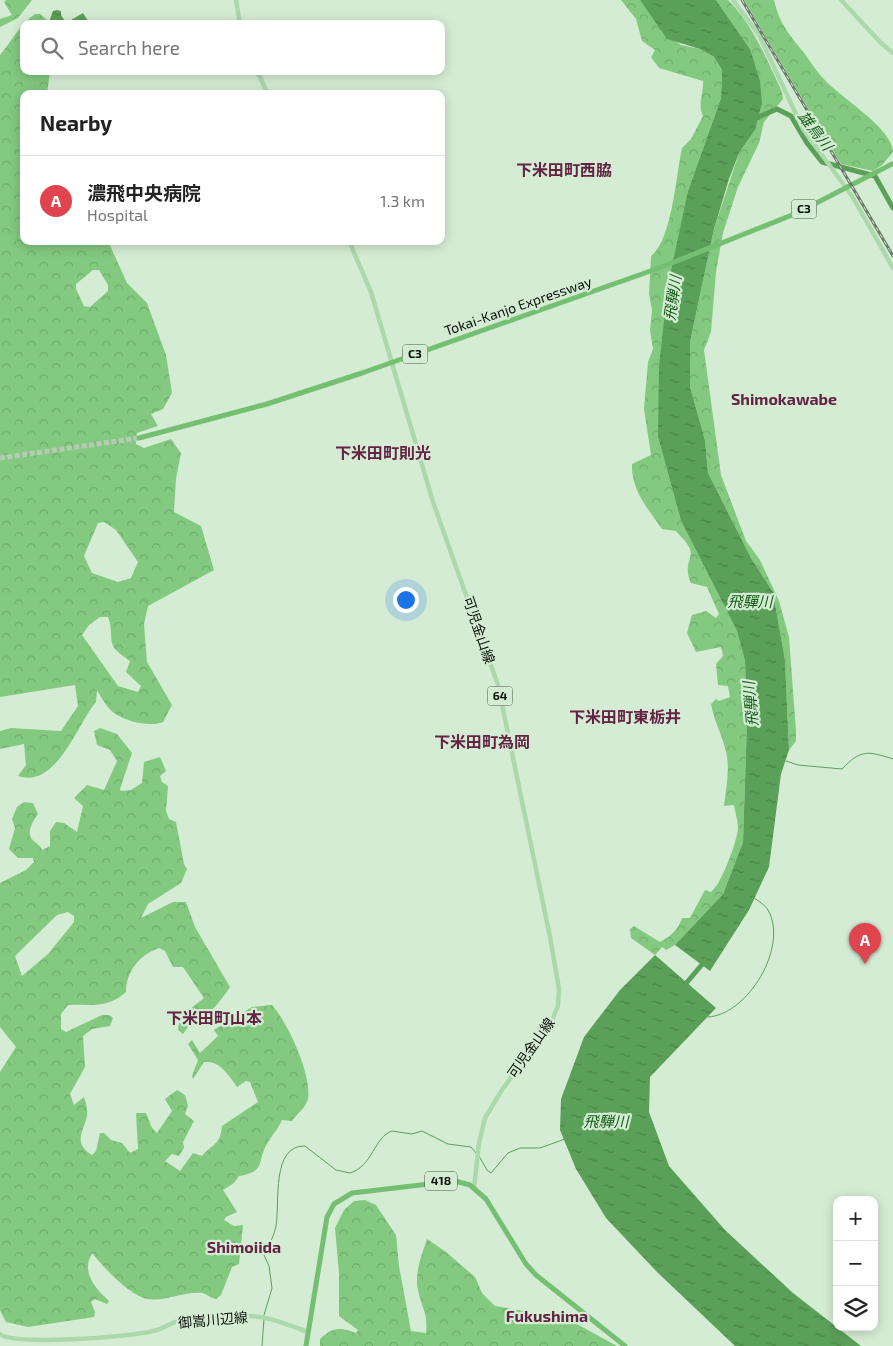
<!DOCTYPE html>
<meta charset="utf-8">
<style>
body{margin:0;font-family:"Exo 2","Noto Sans JP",sans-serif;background:#f2f2f2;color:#222}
.controls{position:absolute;right:15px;bottom:15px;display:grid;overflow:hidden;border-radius:10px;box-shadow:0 2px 12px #0003}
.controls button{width:45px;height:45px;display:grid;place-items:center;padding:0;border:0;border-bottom:1px solid #e0e0e0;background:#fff;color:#222;font:25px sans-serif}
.you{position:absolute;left:405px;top:599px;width:18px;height:18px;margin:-12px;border:4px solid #fff;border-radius:50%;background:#1a73e8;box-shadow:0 0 0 8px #1a73e833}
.badge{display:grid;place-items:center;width:32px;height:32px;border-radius:50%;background:#b53075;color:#fff;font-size:16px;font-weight:700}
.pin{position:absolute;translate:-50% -41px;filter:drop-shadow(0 1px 2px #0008)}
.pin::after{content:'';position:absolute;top:26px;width:18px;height:15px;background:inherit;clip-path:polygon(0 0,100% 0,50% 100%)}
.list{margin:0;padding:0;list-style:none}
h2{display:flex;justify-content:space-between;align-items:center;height:65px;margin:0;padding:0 20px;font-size:21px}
h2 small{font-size:16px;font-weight:400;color:#767676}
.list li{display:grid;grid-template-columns:32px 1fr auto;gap:15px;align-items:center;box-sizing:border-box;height:90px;padding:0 20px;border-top:1px solid #e0e0e0}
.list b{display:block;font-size:19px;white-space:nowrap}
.list p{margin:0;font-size:16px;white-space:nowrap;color:#767676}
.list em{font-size:16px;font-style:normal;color:#767676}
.icon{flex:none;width:28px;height:28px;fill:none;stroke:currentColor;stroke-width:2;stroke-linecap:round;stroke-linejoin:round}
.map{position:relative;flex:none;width:893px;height:1346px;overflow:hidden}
.search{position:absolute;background:#fff;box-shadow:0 2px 12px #0003;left:20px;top:20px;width:425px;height:55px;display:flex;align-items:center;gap:12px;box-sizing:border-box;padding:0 18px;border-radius:10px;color:#767676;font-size:19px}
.panel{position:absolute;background:#fff;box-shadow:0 2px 12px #0003;left:20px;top:90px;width:425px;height:155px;border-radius:10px}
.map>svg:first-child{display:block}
.forest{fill:url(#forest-crowns);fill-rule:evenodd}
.water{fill:url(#water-ripples)}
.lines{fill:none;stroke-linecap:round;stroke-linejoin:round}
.stream{stroke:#5ba059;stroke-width:1}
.river{stroke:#5ba059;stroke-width:5}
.highway-tunnel{stroke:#b6cbb6;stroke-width:5;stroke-dasharray:5 2.5;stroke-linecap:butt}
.major{stroke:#acd9ab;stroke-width:4.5}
.highway{stroke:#75bf73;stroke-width:5}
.rail-casing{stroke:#6b7a6a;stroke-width:3}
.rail{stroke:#d5ecd4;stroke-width:1;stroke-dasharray:4;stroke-linecap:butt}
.labels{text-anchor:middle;stroke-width:4.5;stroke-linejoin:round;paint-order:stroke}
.shield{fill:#d5ecd4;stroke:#465346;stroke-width:1}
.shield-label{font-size:12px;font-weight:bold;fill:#091109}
.street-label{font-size:14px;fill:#091109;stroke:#d5ecd4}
.water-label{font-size:15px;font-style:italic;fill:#135b15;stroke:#d5ecd4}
.quarter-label{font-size:16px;font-weight:bold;fill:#632342;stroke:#d5ecd4}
</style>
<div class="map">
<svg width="893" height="1346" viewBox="0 0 893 1346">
<defs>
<pattern id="forest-crowns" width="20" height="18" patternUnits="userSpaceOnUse" patternTransform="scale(1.25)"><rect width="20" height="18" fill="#83c980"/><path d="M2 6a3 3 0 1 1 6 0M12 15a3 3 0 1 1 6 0" fill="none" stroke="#70ac6d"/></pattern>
<pattern id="water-ripples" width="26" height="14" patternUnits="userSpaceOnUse" patternTransform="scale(1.25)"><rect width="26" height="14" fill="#5ba059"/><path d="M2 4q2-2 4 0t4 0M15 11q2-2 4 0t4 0" fill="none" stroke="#498148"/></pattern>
</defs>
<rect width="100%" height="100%" fill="#d5ecd4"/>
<g class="forest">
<path d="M6,0H32L18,18L0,27V19L12,15L4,2Z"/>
<path d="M621,0H640L655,19L662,32L681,45L700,49L714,57L722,70L721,98L688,191L658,437L681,521L737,631L745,661L747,721L743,842L723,894L675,945L666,950L662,947L655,955L631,938L630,929L634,926L660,942C671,936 678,930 682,918H690L705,890L711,892C721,885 737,842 738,828C738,821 735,812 734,805L724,806C726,787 731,767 725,748C721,732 714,721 711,704L716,699L719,701L730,697L728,686L718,685L716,664L723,656L721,647L696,652L687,633L692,615L706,611L716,618L719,614L707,587L691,583C682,564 695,558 689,547C686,541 680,536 676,531L662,529C648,509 631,490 632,464L651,455L644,409L648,362L653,349L650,330L652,310L649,294L651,256C672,240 676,175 682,148L691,139L703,116C697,103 704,94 703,81L659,68L651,57L655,50L642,41L636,19Z"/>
<path d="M716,0H728C753,25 767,60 782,92L783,99L764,122L759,143L738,187L723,233L716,272L711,332L704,350L721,475L746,541L760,560L779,601L789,637L796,731V741L789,750L785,660L773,592L751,558L708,473L705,440L690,387V342L714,229L739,153L755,130L750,49Z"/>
<path d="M744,0H774C780,25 789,34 804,53C810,61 816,71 823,78C839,97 893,128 893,152L882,165L873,171L841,164Z"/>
<path d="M35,14H40L48,21L56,22L24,24V71H50L47,94H24V241H108L127,283L147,303L166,355L172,393L163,409L151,414L158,426L137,433L136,444L144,448L171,439L181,453L176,479L174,512L201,526L214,570L148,606L144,624L147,662L172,705L163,722C150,727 129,722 117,715C108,710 102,699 97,690L96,702C77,724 57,789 18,776L26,765L24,744L0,749V731L11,728L61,731L78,706L75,685L0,697V55C12,41 19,25 35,14ZM93,270H99L108,285V291L90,307L84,306L76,289V284ZM104,522L116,530L138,562L131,578L118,582L92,573L84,556L98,523ZM100,617H108C113,628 109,640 114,648C118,653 125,657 130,661L126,672L141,686L138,692L118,686L82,635L89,625Z"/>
<path d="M100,728L117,734L132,753L120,789L121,791L131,790L142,783L144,762L160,757L166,771L160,776L162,782L168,786L166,811L169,819L176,822L184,864L187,869L181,883L148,904L141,918L173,902H186L195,927L230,987C223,998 206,1021 192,1021L183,1034L178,1030L180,1017L204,998L183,967H173L165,951L159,948C139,955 126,972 126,992C107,1009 91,1004 68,1005L61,1014V1029L66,1032L102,1015H109L113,1018L110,1026L92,1029L83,1036L85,1067L70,1094L74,1105L84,1097C85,1101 87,1105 87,1109C90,1125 68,1141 92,1155L96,1151L100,1133H104L111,1140L122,1143L130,1153L138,1149L136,1113H146L152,1128L157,1133L172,1111L165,1099L177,1090L185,1095L188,1106L185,1114L194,1121L183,1142L184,1148L179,1156L172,1154L165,1161L180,1171L193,1153L202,1156C214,1142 220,1146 222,1126L258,1102L250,1082L246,1081L237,1087C229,1076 220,1060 204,1062L193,1079L192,1076L198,1060L188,1044L192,1040L200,1053L218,1036L214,1030L252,1007L272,1005C288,1023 312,1075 308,1099C306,1107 297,1114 292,1121L282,1120C278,1129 272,1135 267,1144C256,1163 267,1171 239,1176L234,1183L223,1190L237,1212L226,1217L224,1220L234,1226L243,1225L239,1264L232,1267L221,1295L216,1299C210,1298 207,1294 202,1293C184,1291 165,1302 148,1299C130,1296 103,1267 92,1253C81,1273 95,1288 109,1301L107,1304L95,1299L91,1302L95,1312L94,1317L28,1327L6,1322L0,1310V1072L16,1047L0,1027V883L26,870L34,862L33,858H18L9,849L15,828L12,819L17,807L24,802L33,803L38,814C34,819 27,831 31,838C35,843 40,844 42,850L50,846V831L56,822L64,823L77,832L83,806L74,798L87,785L104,790L117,761L110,750L97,745L94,731ZM68,912L74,916V922L48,954L22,976L15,956L57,915Z"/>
<path d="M365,1200L376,1205L396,1235L399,1266L411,1331L426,1333C428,1313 422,1309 418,1290C414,1274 422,1254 427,1239L446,1252L475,1277L482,1293L495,1306L566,1318L617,1346H320V1339C333,1327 340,1327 356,1333L358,1330L339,1316V1273L335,1228L344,1210L354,1201Z"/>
</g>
<g class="water">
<path d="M640,0H716L750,49L760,81L762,103L755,130L739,153L729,179L714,229L690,342V387L705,440L708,473L751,558L773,592L785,660L789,750L781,774L769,867L749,910L710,971L675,945L723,894L743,842L747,721L745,661L737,631L681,521L658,437L659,366L668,285L688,191L721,98L722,70L714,57L700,49L667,39Z"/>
<path d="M57,10L61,11V15L66,23L83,13L90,24L49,22L53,11Z"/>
<path d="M655,955L716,1008L650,1077L649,1112L669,1166L725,1230L793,1293L861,1346H735L657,1272L606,1218L576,1169L560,1130L561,1099L584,1037L620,990Z"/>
</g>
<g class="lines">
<g class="stream">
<path d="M786,761L798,765L842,769C861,749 868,751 893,759"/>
<path d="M708,1017C748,1015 789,946 768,910C765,905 758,901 753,897"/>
<path d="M479,1156L487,1170L491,1173L508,1153L520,1148H540L565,1139"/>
<path d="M264,1315L272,1288L269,1266L264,1255C269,1245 274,1236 276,1226C280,1203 271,1145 305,1146L336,1170L350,1173C373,1166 374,1137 392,1131L412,1134L422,1131L448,1144L471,1147L476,1153"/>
<path d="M262,1346L264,1319"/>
</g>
<g class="river">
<path d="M754,119L777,109L791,116L807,143L822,162L875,176L893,208"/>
<path d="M683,987L705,961"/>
</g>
<path class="highway-tunnel" d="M0,458L139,438"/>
<g class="major">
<path d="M236,0L240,24"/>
<path d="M733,0L759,35L803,129L852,196L893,268"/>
<path d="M841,0L881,43L893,53"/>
<path d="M257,71L268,94"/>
<path d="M349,241L371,292L433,502L498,685L550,937L559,989L558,1006L551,1023L502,1090L485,1118L479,1143L474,1188"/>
<path d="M0,1334C11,1346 131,1337 153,1331C164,1329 173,1321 185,1319C205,1316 229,1316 250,1316C269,1316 290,1326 308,1332"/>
</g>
<g class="highway">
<path d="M139,438L267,404L362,373L659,268L797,213L892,164"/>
<path d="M306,1346L327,1217L334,1204L352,1193L455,1181L470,1185L486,1199L526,1264L536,1275L625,1346"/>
</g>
<g class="rail-casing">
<path id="rail" d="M742,0L893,256"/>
</g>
<use href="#rail" class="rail"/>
</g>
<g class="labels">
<g class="shield">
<rect x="791.5" y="199.5" width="25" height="19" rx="4"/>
<rect x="402.5" y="344.5" width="25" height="19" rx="4"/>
<rect x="487.5" y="686.5" width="25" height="19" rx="4"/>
<rect x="425" y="1171.5" width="32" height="19" rx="4"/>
</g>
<g class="shield-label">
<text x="804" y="213">C3</text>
<text x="415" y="358">C3</text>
<text x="500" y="700">64</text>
<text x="441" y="1185">418</text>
</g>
<g class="street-label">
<text transform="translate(518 306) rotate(-19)" y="5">Tokai-Kanjo Expressway</text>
<text transform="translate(479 630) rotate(71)" y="5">可児金山線</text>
<text transform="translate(531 1048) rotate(-55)" y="5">可児金山線</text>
<text transform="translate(213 1320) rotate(-5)" y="5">御嵩川辺線</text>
</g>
<g class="water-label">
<text transform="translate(815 131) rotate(52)" y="5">雄鳥川</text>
<text transform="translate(673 298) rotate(-82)" y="5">飛騨川</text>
<text x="750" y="607">飛驒川</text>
<text transform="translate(751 704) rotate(-95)" y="5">飛騨川</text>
<text x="606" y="1127">飛騨川</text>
</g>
<g class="quarter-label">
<text x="564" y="176">下米田町西脇</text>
<text x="784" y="405">Shimokawabe</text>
<text x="383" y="459">下米田町則光</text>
<text x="625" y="723">下米田町東栃井</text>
<text x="482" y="748">下米田町為岡</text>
<text x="214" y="1024">下米田町山本</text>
<text x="244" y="1253">Shimoiida</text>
<text x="547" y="1322">Fukushima</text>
</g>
</g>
</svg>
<div class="controls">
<button>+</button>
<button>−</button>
<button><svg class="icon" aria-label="layers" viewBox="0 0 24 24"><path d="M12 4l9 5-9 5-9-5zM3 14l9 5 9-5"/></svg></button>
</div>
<div class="you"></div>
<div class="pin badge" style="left:865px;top:964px;background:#e0444e">A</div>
<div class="search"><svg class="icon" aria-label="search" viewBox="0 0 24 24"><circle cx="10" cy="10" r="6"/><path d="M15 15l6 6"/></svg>Search here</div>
<section class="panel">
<h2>Nearby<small></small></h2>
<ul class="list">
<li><span class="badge" style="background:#e0444e">A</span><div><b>濃飛中央病院</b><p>Hospital</p></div><em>1.3 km</em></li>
</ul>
</section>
</div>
